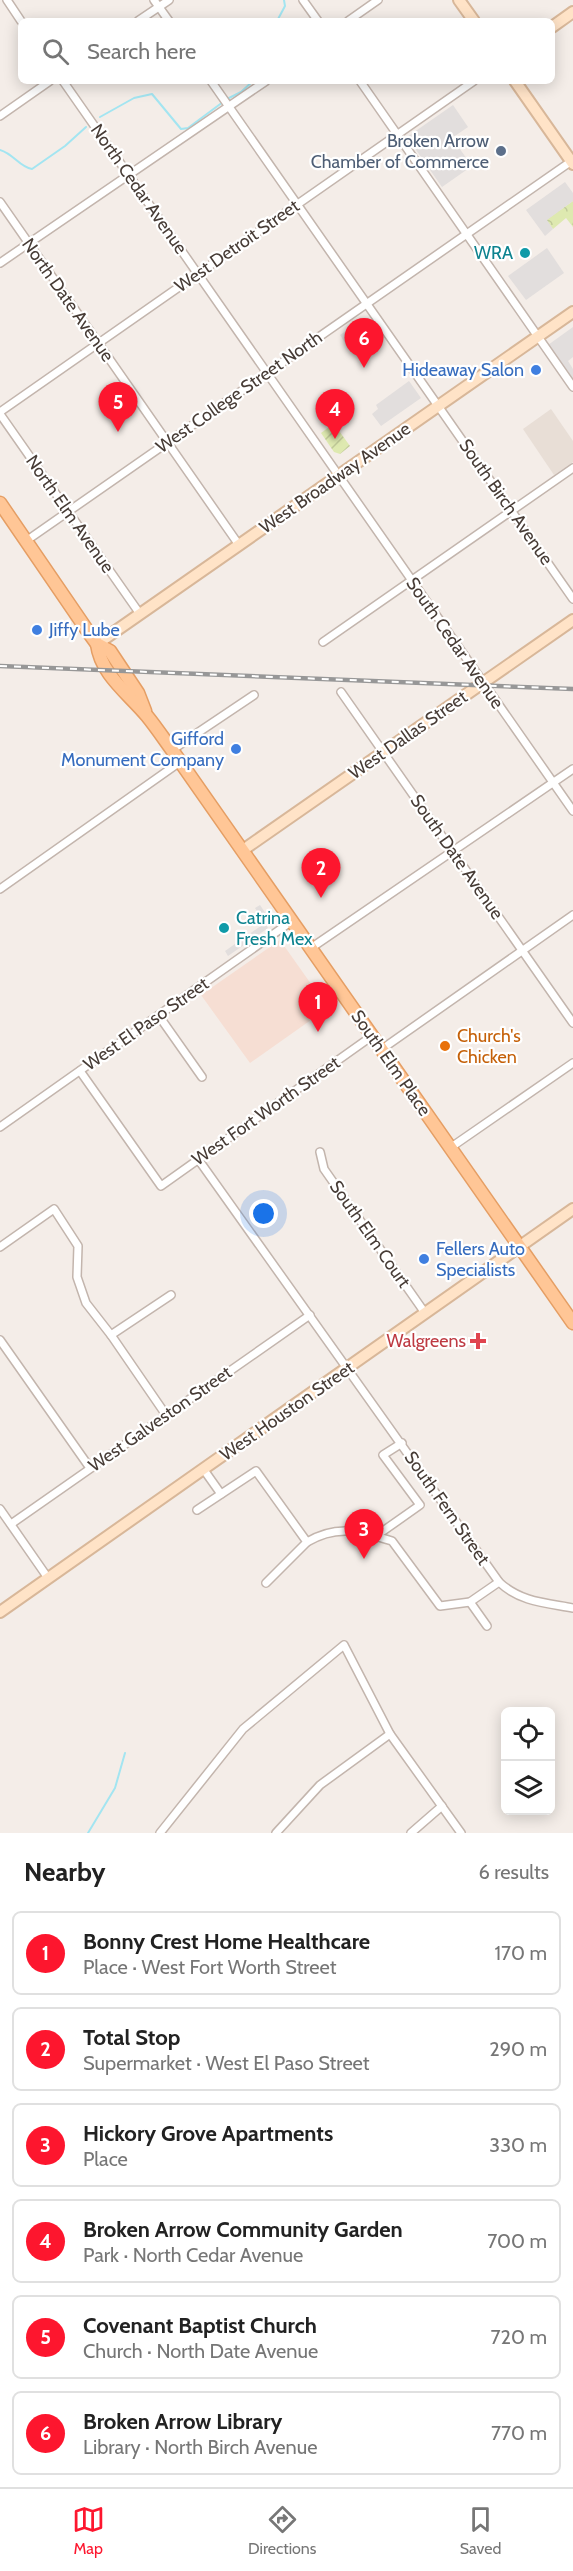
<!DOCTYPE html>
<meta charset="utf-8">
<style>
body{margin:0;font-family:Cabin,sans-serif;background:#f2f2f2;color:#222}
.controls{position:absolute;right:18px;bottom:18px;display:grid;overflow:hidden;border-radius:9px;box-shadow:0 3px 15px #0003}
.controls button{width:54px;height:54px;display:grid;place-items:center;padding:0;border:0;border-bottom:2px solid #e0e0e0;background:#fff;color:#222;font:30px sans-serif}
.you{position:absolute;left:264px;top:1214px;width:21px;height:21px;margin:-15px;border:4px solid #fff;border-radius:50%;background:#1a73e8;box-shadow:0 0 0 9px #1a73e833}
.badge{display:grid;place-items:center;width:39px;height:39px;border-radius:50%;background:#fd162e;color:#fff;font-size:20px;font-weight:700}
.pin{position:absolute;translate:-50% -50px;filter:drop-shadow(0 2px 3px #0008)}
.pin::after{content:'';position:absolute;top:32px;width:21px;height:18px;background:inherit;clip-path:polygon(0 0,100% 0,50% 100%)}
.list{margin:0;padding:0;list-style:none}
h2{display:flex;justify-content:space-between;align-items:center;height:78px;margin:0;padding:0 24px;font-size:26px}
h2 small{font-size:20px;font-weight:400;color:#767676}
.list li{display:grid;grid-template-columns:39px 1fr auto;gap:18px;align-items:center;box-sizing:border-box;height:84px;margin:0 12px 12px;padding:0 12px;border:2px solid #e0e0e0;border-radius:9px}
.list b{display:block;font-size:22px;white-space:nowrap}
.list p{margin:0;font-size:20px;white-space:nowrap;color:#767676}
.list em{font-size:20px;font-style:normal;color:#767676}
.icon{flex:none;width:33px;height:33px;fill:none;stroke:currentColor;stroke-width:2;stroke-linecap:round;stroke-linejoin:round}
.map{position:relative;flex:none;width:573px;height:1833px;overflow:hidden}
.search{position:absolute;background:#fff;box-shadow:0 3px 15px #0003;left:18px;right:18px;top:18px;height:66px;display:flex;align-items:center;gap:15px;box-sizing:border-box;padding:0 21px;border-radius:9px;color:#767676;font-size:22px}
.sheet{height:654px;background:#fff}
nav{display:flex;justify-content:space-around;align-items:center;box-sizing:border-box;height:84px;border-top:2px solid #e0e0e0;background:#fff;font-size:16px;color:#767676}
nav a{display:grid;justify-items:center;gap:3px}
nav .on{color:#fd162e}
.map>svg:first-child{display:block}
.residential{fill:#e8ded6}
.commercial{fill:#f6ded3}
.forest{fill:url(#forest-crowns)}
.garden{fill:url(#garden-furrows)}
.parking{fill:#e2dedd}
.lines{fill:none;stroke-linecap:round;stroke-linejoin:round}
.stream{stroke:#a3e5f1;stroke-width:2}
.street-casing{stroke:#c3b5ad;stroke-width:10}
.secondary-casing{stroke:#d8b799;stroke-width:14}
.primary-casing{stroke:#e59e64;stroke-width:15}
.street{stroke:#fff;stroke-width:7}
.secondary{stroke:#ffe3c7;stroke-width:10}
.primary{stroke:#ffc696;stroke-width:12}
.rail-casing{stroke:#979797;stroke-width:4.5}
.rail{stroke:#fff;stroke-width:2;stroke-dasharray:7;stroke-linecap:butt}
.service-dot{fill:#5c6f8a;stroke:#fff;stroke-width:2}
.culture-dot{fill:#0f9aa8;stroke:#fff;stroke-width:2}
.shop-dot{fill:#3f7fe0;stroke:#fff;stroke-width:2}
.food-dot{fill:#e8710a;stroke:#fff;stroke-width:2}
.health-dot{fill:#e0444e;stroke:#fff;stroke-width:2}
.labels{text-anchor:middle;stroke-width:4.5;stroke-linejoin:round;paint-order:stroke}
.service-label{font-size:18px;fill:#4e5e75;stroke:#fff;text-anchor:end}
.street-label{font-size:18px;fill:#473c36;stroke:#fff}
.culture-label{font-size:18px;fill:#0d838f;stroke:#fff;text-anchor:end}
.shop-label{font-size:18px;fill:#366cbe;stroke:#fff;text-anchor:end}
.food-label{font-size:18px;fill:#c56008;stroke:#fff;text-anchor:start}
.health-label{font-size:18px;fill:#be3a42;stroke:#fff;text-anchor:end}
</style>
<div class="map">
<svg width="573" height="1833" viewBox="0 0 573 1833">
<defs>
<pattern id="forest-crowns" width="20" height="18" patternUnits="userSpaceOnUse" patternTransform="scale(1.5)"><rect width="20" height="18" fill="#dee9b0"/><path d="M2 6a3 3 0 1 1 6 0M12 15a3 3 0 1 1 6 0" fill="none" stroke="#c0c998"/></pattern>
<pattern id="garden-furrows" width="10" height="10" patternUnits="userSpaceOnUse" patternTransform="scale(1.5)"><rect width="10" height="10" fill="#dee9b0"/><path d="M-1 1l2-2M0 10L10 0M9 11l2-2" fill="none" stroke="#c0c998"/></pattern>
</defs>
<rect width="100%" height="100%" fill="#f4ede8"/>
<path class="residential" d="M551,409L573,441V462L554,475L523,429Z"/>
<path class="commercial" d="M280,940L328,1008L250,1063L201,995Z"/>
<path class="forest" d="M573,201V227L566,218L553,229L546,220Z"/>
<path class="garden" d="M329,427L337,428L350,446L340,454L334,452L321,433Z"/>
<g class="parking">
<path d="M453,105L468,127L452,138L472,166L442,187L407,137Z"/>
<path d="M565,182L573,193V201L547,220L553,229L545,236L526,210Z"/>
<path d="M547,248L564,273L526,300L508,276Z"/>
<path d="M362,320L374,336L351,352L340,335Z"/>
<path d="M573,327V357L568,361L573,369V381L548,345Z"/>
<path d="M409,381L421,398L381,426L372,414L378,409L376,405Z"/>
<path d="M260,905L270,920L265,923L268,928L228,956L225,951L265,923L255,908Z"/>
</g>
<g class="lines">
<g class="stream">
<path d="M277,21L285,6L284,0"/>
<path d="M100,117L134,98L152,94L181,129L188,128L227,99L241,92L253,81"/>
<path d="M0,150C14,154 19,167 32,169L65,146L86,127"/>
<path d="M88,1833L115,1788L125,1753"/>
</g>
<g class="street-casing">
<g id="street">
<path d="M7,0L21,21"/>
<path d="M154,0L169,21"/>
<path d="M303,0L318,21"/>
<path d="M138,21L169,0"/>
<path d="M348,21L378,0"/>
<path d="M63,81L573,811"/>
<path d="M211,81L573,599"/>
<path d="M360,81L573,387"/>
<path d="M0,116L50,81"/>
<path d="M0,202L239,545"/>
<path d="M0,263L266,81"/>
<path d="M0,412L474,81"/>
<path d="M0,414L140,614"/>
<path d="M26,541L573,160"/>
<path d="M323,642L573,468"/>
<path d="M341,692L573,1023"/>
<path d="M172,750L254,695"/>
<path d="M0,889L180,762"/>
<path d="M311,948L573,769"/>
<path d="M159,1016L202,1077"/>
<path d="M382,1049L573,915"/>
<path d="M80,1071L161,1186L372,1036"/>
<path d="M0,1127L292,921"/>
<path d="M450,1148L573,1063"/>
<path d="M320,1152L324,1169L425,1313"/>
<path d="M198,1159L499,1582C520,1602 546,1603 573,1608"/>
<path d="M0,1247L54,1209L78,1246L77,1277L86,1303L111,1335L166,1415"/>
<path d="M111,1335L171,1295"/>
<path d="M0,1340L90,1468"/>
<path d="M204,1470L221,1494"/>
<path d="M0,1509L48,1578"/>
<path d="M197,1510L256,1471L307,1542L266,1583"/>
<path d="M11,1524L310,1315"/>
<path d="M376,1536L420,1505L383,1455L402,1443"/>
<path d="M307,1542C337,1524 360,1531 392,1541L440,1606L470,1602L499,1582"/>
<path d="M470,1602L487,1626"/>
<path d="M160,1833L243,1729L344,1645L390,1734L461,1833"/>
<path d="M276,1833L320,1785L390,1734"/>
<path d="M411,1833L442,1806"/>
</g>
</g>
<g class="secondary-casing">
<g id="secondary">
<path d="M459,0L474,21"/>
<path d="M552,27L573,12"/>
<path d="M515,81L573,164"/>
<path d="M97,644L573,312"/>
<path d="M243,850L573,620"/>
<path d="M0,1612L573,1209"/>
</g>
</g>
<g class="primary-casing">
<g id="primary">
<path d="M0,503L89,633L97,644L110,651L138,693L145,711"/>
<path d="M97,644C101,675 128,693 147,716C156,727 164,739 172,750L573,1323"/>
</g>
</g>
<use href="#street" class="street"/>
<use href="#secondary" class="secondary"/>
<use href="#primary" class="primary"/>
<g class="rail-casing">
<path id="rail" d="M0,666L573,689"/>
</g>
<use href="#rail" class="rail"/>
</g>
<circle class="service-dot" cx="501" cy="151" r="6"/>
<g class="culture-dot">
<circle cx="525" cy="253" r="6"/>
<circle cx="224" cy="928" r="6"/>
</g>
<g class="shop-dot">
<circle cx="536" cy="370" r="6"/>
<circle cx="37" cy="630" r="6"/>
<circle cx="236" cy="749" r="6"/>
<circle cx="424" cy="1259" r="6"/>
</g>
<circle class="food-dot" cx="445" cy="1046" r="6"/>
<path class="health-dot" d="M475 1332h6v6h6v6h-6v6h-6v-6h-6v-6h6z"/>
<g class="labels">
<g class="service-label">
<text x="489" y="147">Broken Arrow<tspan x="489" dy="21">Chamber of Commerce</tspan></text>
</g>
<g class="street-label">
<text transform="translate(139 189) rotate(55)" y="6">North Cedar Avenue</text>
<text transform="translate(237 246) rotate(-35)" y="6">West Detroit Street</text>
<text transform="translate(68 300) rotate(55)" y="6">North Date Avenue</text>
<text transform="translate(239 392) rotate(-35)" y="6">West College Street North</text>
<text transform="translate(335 478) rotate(-35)" y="6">West Broadway Avenue</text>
<text transform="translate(506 502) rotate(55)" y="6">South Birch Avenue</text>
<text transform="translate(70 514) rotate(55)" y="6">North Elm Avenue</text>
<text transform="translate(455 643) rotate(55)" y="6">South Cedar Avenue</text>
<text transform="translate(408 735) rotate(-35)" y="6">West Dallas Street</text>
<text transform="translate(457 857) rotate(55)" y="6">South Date Avenue</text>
<text transform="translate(146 1024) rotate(-35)" y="6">West El Paso Street</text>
<text transform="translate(391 1063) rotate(55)" y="6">South Elm Place</text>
<text transform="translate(266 1111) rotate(-35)" y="6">West Fort Worth Street</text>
<text transform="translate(370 1234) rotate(55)" y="6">South Elm Court</text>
<text transform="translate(287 1411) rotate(-35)" y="6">West Houston Street</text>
<text transform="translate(160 1419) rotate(-35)" y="6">West Galveston Street</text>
<text transform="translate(447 1508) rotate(55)" y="6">South Fern Street</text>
</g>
<g class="culture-label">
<text x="513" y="259">WRA</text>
<text x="236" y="924" text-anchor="start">Catrina<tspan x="236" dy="21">Fresh Mex</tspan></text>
</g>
<g class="shop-label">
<text x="524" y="376">Hideaway Salon</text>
<text x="49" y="636" text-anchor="start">Jiffy Lube</text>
<text x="224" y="745">Gifford<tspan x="224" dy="21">Monument Company</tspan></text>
<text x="436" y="1255" text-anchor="start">Fellers Auto<tspan x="436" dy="21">Specialists</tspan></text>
</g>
<g class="food-label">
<text x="457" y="1042">Church's<tspan x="457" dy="21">Chicken</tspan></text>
</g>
<g class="health-label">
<text x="466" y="1347">Walgreens</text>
</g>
</g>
</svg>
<div class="controls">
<button><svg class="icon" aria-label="locate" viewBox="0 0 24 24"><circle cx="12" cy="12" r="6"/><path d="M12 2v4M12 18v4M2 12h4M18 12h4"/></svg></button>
<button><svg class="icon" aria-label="layers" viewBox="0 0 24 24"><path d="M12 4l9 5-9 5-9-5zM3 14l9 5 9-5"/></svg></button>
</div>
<div class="you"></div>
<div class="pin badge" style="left:318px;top:1032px">1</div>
<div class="pin badge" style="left:321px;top:898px">2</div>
<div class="pin badge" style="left:364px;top:1559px">3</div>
<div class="pin badge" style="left:335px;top:439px">4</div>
<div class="pin badge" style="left:118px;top:432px">5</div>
<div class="pin badge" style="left:364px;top:368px">6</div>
<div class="search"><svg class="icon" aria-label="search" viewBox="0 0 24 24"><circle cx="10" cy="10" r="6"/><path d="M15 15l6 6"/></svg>Search here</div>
</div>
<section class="sheet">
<h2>Nearby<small>6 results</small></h2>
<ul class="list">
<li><span class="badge">1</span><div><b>Bonny Crest Home Healthcare</b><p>Place · West Fort Worth Street</p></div><em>170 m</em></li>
<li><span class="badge">2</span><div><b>Total Stop</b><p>Supermarket · West El Paso Street</p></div><em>290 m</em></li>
<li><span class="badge">3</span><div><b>Hickory Grove Apartments</b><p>Place</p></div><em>330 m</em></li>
<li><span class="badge">4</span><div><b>Broken Arrow Community Garden</b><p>Park · North Cedar Avenue</p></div><em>700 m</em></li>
<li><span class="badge">5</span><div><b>Covenant Baptist Church</b><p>Church · North Date Avenue</p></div><em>720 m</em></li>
<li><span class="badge">6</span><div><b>Broken Arrow Library</b><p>Library · North Birch Avenue</p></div><em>770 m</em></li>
</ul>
</section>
<nav>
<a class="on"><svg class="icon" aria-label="map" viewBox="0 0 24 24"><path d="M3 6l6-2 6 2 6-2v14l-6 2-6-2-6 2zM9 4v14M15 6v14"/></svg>Map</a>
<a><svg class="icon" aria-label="directions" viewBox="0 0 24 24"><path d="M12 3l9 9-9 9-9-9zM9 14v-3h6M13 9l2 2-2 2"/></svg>Directions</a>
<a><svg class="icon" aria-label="saved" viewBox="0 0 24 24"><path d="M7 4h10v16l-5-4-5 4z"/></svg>Saved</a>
</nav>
